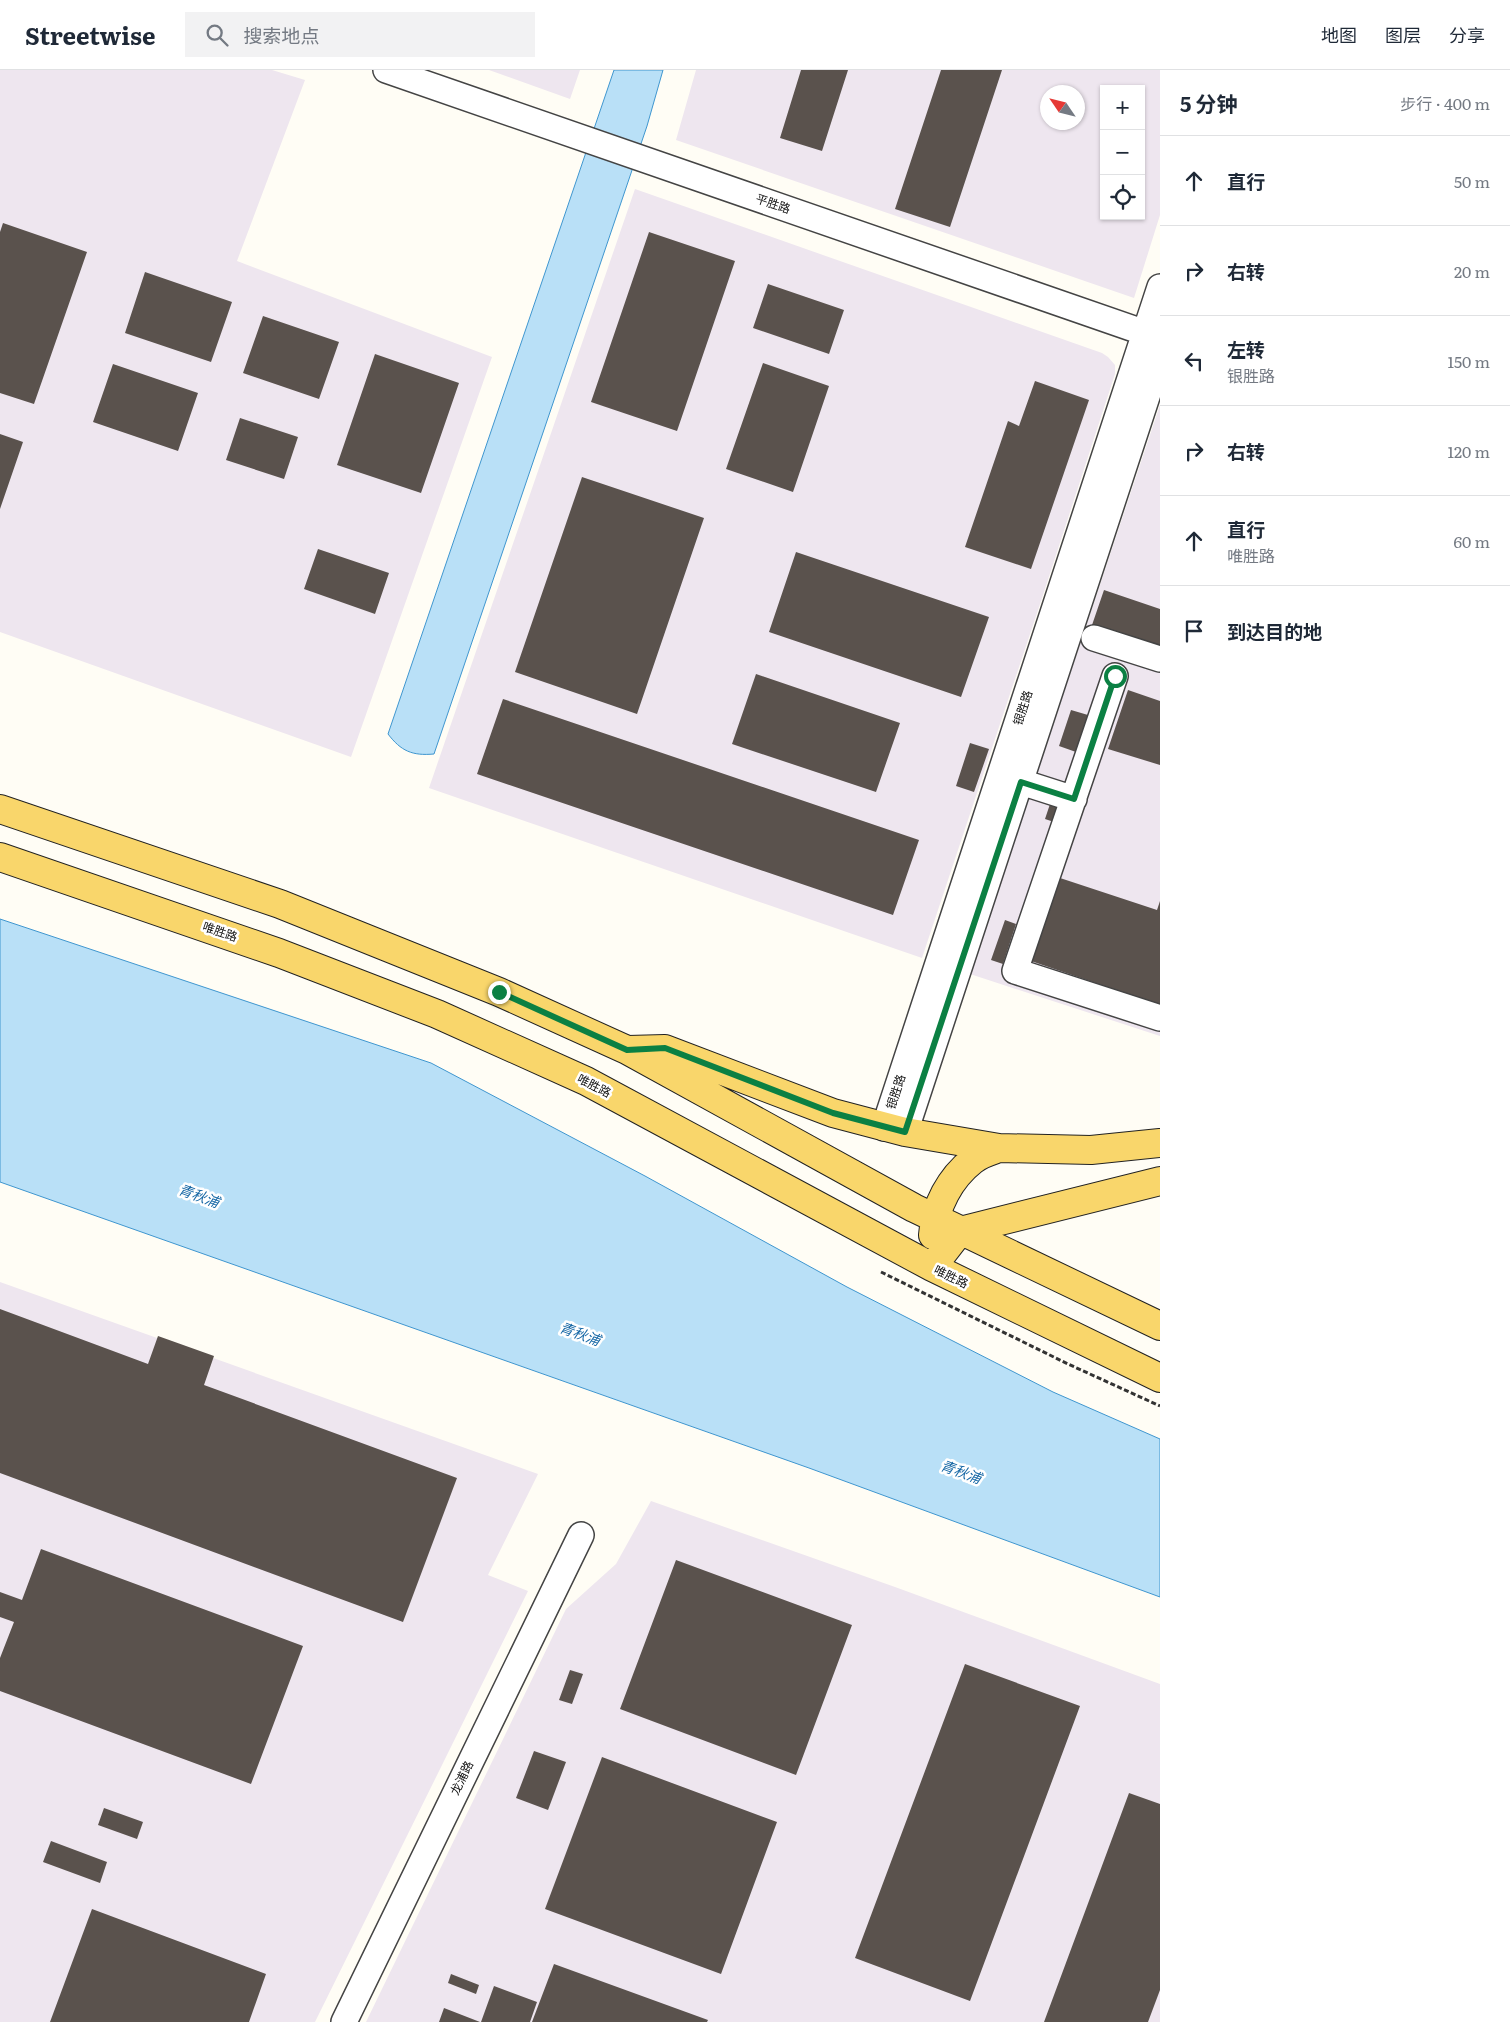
<!DOCTYPE html>
<html lang="zh">
<head>
<meta charset="utf-8">
<style>
	body { margin:0; font-family:Literata,"Noto Sans SC",serif; background:#f2f2f3; color:#1f2937 }
	.controls { position:absolute; right:15px; top:15px; display:grid; overflow:hidden; border-radius:0px; box-shadow:0 1px 4px #0004 }
	.controls button { width:45px; height:45px; display:grid; place-items:center; padding:0; border:0; border-bottom:1px solid #e0e1e3; background:#fff; color:#1f2937; font:25px sans-serif }
	.compass { position:absolute; left:1040px; top:15px; width:45px; height:45px; border-radius:50%; background:#fff; box-shadow:0 1px 4px #0004; rotate:305deg }
	.stop { position:absolute; width:15px; height:15px; margin:-11px; border:4px solid #0b8043; border-radius:50%; background:#fff }
	.stop.end { background:#0b8043; border-color:#fff; box-shadow:0 1px 5px #0008 }
	.list { margin:0; padding:0; list-style:none }
	h2 { display:flex; justify-content:space-between; align-items:center; height:65px; margin:0; padding:0 20px; font-size:21px }
	h2 small { font-size:16px; font-weight:400; color:#747a83 }
	.list li { display:grid; grid-template-columns:32px 1fr auto; gap:15px; align-items:center; box-sizing:border-box; height:90px; padding:0 20px; border-top:1px solid #e0e1e3 }
	.list b { display:block; font-size:19px; white-space:nowrap }
	.list p { margin:0; font-size:16px; white-space:nowrap; color:#747a83 }
	.list em { font-size:16px; font-style:normal; color:#747a83 }
	.icon { flex:none; width:28px; height:28px; fill:none; stroke:currentColor; stroke-width:2; stroke-linecap:round; stroke-linejoin:round }
	.map { position:relative; flex:none; width:1160px; height:1952px; overflow:hidden }
	header { display:flex; align-items:center; gap:30px; box-sizing:border-box; height:70px; padding:0 25px; background:#fff; border-bottom:1px solid #e0e1e3 }
	header strong { font-size:24px }
	nav { display:flex; gap:28px; margin-inline-start:auto; font-size:18px }
	.search { width:350px; height:45px; background:#f2f2f3; display:flex; align-items:center; gap:12px; box-sizing:border-box; padding:0 18px; border-radius:0px; color:#747a83; font-size:19px }
	main { display:flex }
	aside { flex:1; background:#fff }
	.map>svg:first-child { display:block }
</style>
</head>
<body>
<header>
<strong>Streetwise</strong>
<div class="search"><svg class="icon" aria-label="search" viewBox="0 0 24 24"><circle cx="10" cy="10" r="6"/><path d="M15 15l6 6"/></svg>搜索地点</div>
<nav><a>地图</a><a>图层</a><a>分享</a></nav>
</header>
<main>
<div class="map">
<svg width="1160" height="1952" viewBox="0 0 1160 1952">
	<rect width="100%" height="100%" fill="#fffdf5"/>
	<path fill="#eee6ef" fill-rule="evenodd" d="M0,0h272l33,10 -68,181 255,96 -141,400 -351,-125z
		M489,0h91l-10,29z
		M696,0h464v145l-26,83 -458,-158zM1104,19h37v127h-37zM1048,22h30v30h-30z
		M635,119l467,164 6,4 7,8v9l-73,224 -120,360 -493,-170z
		M1160,335v631l-190,-62z
		M0,1212l538,192 -50,101 40,16 -213,431h-315z
		M651,1431l244,86 265,97v338h-794l200,-413 50,-45z"/>
	<path fill="#b9e0f7" stroke="#3f96cf" d="M614,0h49l-16,56 -213,628c-22,2 -33,-3 -46,-20z
		M0,849l431,144 214,113 202,111 206,105 107,47v158l-351,-129 -809,-286z"/>
	<path fill="#5a524d" d="M801,0h47l-26,81 -42,-13z
		M941,0h61l-52,157 -55,-18z
		M3,153l84,29 -53,152 -34,-11v-161z
		M649,162l86,29 -58,170 -86,-29z
		M145,202l87,30 -21,60 -86,-29z
		M768,214l76,26 -15,44 -76,-26z
		M263,246l76,26 -20,57 -76,-26z
		M375,284l84,29 -38,110 -84,-28z
		M763,293l66,23 -36,106 -67,-23z
		M113,294l85,29 -20,58 -85,-29z
		M1035,311l54,19 -58,169 -66,-22 43,-126 11,5z
		M240,348l58,19 -14,42 -58,-19z
		M0,364l23,8 -23,67z
		M582,407l122,41 -67,196 -122,-42z
		M318,479l71,24 -14,41 -71,-25z
		M796,482l193,65 -28,80 -192,-65z
		M1104,520l56,19v43l-69,-24z
		M756,604l144,49 -24,69 -144,-48z
		M1128,620l32,11v64l-52,-16z
		M503,629l416,141 -26,75 -416,-141z
		M1071,640l17,5 -12,37 -17,-6z
		M970,673l19,6 -15,43 -18,-6z
		M1051,731l9,4 -6,17 -9,-3z
		M1057,807l100,33 3,-9v104l-132,-45z
		M1005,850l11,4 -13,40 -12,-4z
		M0,1239l148,55 10,-28 56,20 -10,29 253,93 -54,144 -403,-149z
		M41,1479l262,97 -52,138 -251,-93v-33l14,-36 -14,-5v-25l22,8z
		M676,1490l176,65 -56,150 -176,-66z
		M965,1594l115,42 -110,295 -115,-43z
		M570,1600l13,4 -11,30 -13,-4z
		M534,1681l32,11 -18,48 -32,-12z
		M602,1687l175,65 -56,152 -176,-65z
		M1129,1723l31,11v186l-12,32h-104z
		M104,1738l39,14 -6,17 -39,-14z
		M51,1771l56,21 -7,21 -57,-21z
		M92,1839l174,65 -17,48h-199z
		M554,1894l154,56 -1,2h-175z
		M451,1904l28,11 -3,9 -28,-11z
		M494,1916l43,16 -7,20h-49z
		M444,1938l36,14h-41z"/>
	<g fill="none" stroke-linecap="round" stroke-linejoin="round">
		<defs>
			<path id="minor" d="M386,0l774,268
				M1094,568l66,21
				M1115,606l-100,295 145,47
				M1021,712l53,17
				M884,1058l276,-841
				M905,1062l255,-775
				M344,1952l237,-487"/>
			<path id="major" d="M0,739l280,95 219,88 128,58 287,158 246,118
				M0,787l279,96 158,61 149,67 346,186 228,111
				M628,980l37,-1 168,64 72,19 94,16 92,2 69,-7
				M933,1165c2,-29 17,-57 40,-75 7,-6 18,-9 26,-12
				M932,1197l28,-36 200,-50"/>
		</defs>
		<use href="#minor" stroke="#444" stroke-width="28"/>
		<use href="#major" stroke="#222" stroke-width="30"/>
		<path stroke="#333" stroke-width="3" stroke-dasharray="5 2.5" stroke-linecap="butt" d="M881,1202l187,92 92,42"/>
		<use href="#minor" stroke="#fff" stroke-width="25"/>
		<use href="#major" stroke="#f9d66b" stroke-width="28"/>
	</g>
	<g fill="none" stroke-linecap="round" stroke-linejoin="round">
		<path stroke="#0b8043" stroke-width="6" d="M499,922l128,58 38,-2 168,65 72,19 116,-350 53,17 41,-123"/>
	</g>
	<g text-anchor="middle" stroke-width="5" stroke-linejoin="round" paint-order="stroke">
		<g font-size="12" fill="#111" stroke="#fff">
			<text transform="translate(773 134) rotate(19)" y="4">平胜路</text>
			<text transform="translate(1023 638) rotate(-72)" y="4">银胜路</text>
			<text transform="translate(220 862) rotate(19)" y="4">唯胜路</text>
			<text transform="translate(594 1016) rotate(27)" y="4">唯胜路</text>
			<text transform="translate(896 1022) rotate(-72)" y="4">银胜路</text>
			<text transform="translate(951 1207) rotate(26)" y="4">唯胜路</text>
			<text transform="translate(462 1708) rotate(-64)" y="4">龙浦路</text>
		</g>
		<g font-size="14" font-style="italic" fill="#1768a6" stroke="#fff">
			<text transform="translate(199 1126) rotate(20)" y="5">青秋浦</text>
			<text transform="translate(580 1264) rotate(20)" y="5">青秋浦</text>
			<text transform="translate(961 1402) rotate(20)" y="5">青秋浦</text>
		</g>
	</g>
</svg>
<div class="controls">
<button>+</button>
<button>−</button>
<button><svg class="icon" aria-label="locate" viewBox="0 0 24 24"><circle cx="12" cy="12" r="6"/><path d="M12 2v4M12 18v4M2 12h4M18 12h4"/></svg></button>
</div>
<svg class="compass" viewBox="-18 -18 36 36"><path d="M0-13l5 13h-10z" fill="#e53935"/><path d="M0 13l5-13h-10z" fill="#747a83"/></svg>
<div class="stop" style="left:1115px;top:606px"></div>
<div class="stop end" style="left:499px;top:922px"></div>
</div>
<aside>
<h2>5 分钟<small>步行 · 400 m</small></h2>
<ul class="list">
<li><svg class="icon" aria-label="ahead" viewBox="0 0 24 24"><path d="M12 20V5M6 11l6-6 6 6"/></svg><div><b>直行</b></div><em>50 m</em></li>
<li><svg class="icon" aria-label="right" viewBox="0 0 24 24"><path d="M7 20v-9h11M14 6l5 5-5 5"/></svg><div><b>右转</b></div><em>20 m</em></li>
<li><svg class="icon" aria-label="left" viewBox="0 0 24 24"><path d="M17 20v-9H6M10 6l-5 5 5 5"/></svg><div><b>左转</b><p>银胜路</p></div><em>150 m</em></li>
<li><svg class="icon" aria-label="right" viewBox="0 0 24 24"><path d="M7 20v-9h11M14 6l5 5-5 5"/></svg><div><b>右转</b></div><em>120 m</em></li>
<li><svg class="icon" aria-label="ahead" viewBox="0 0 24 24"><path d="M12 20V5M6 11l6-6 6 6"/></svg><div><b>直行</b><p>唯胜路</p></div><em>60 m</em></li>
<li><svg class="icon" aria-label="arrive" viewBox="0 0 24 24"><path d="M6 21V4h12l-3 4 3 4H6"/></svg><div><b>到达目的地</b></div></li>
</ul>
</aside>
</main>
</body>
</html>
